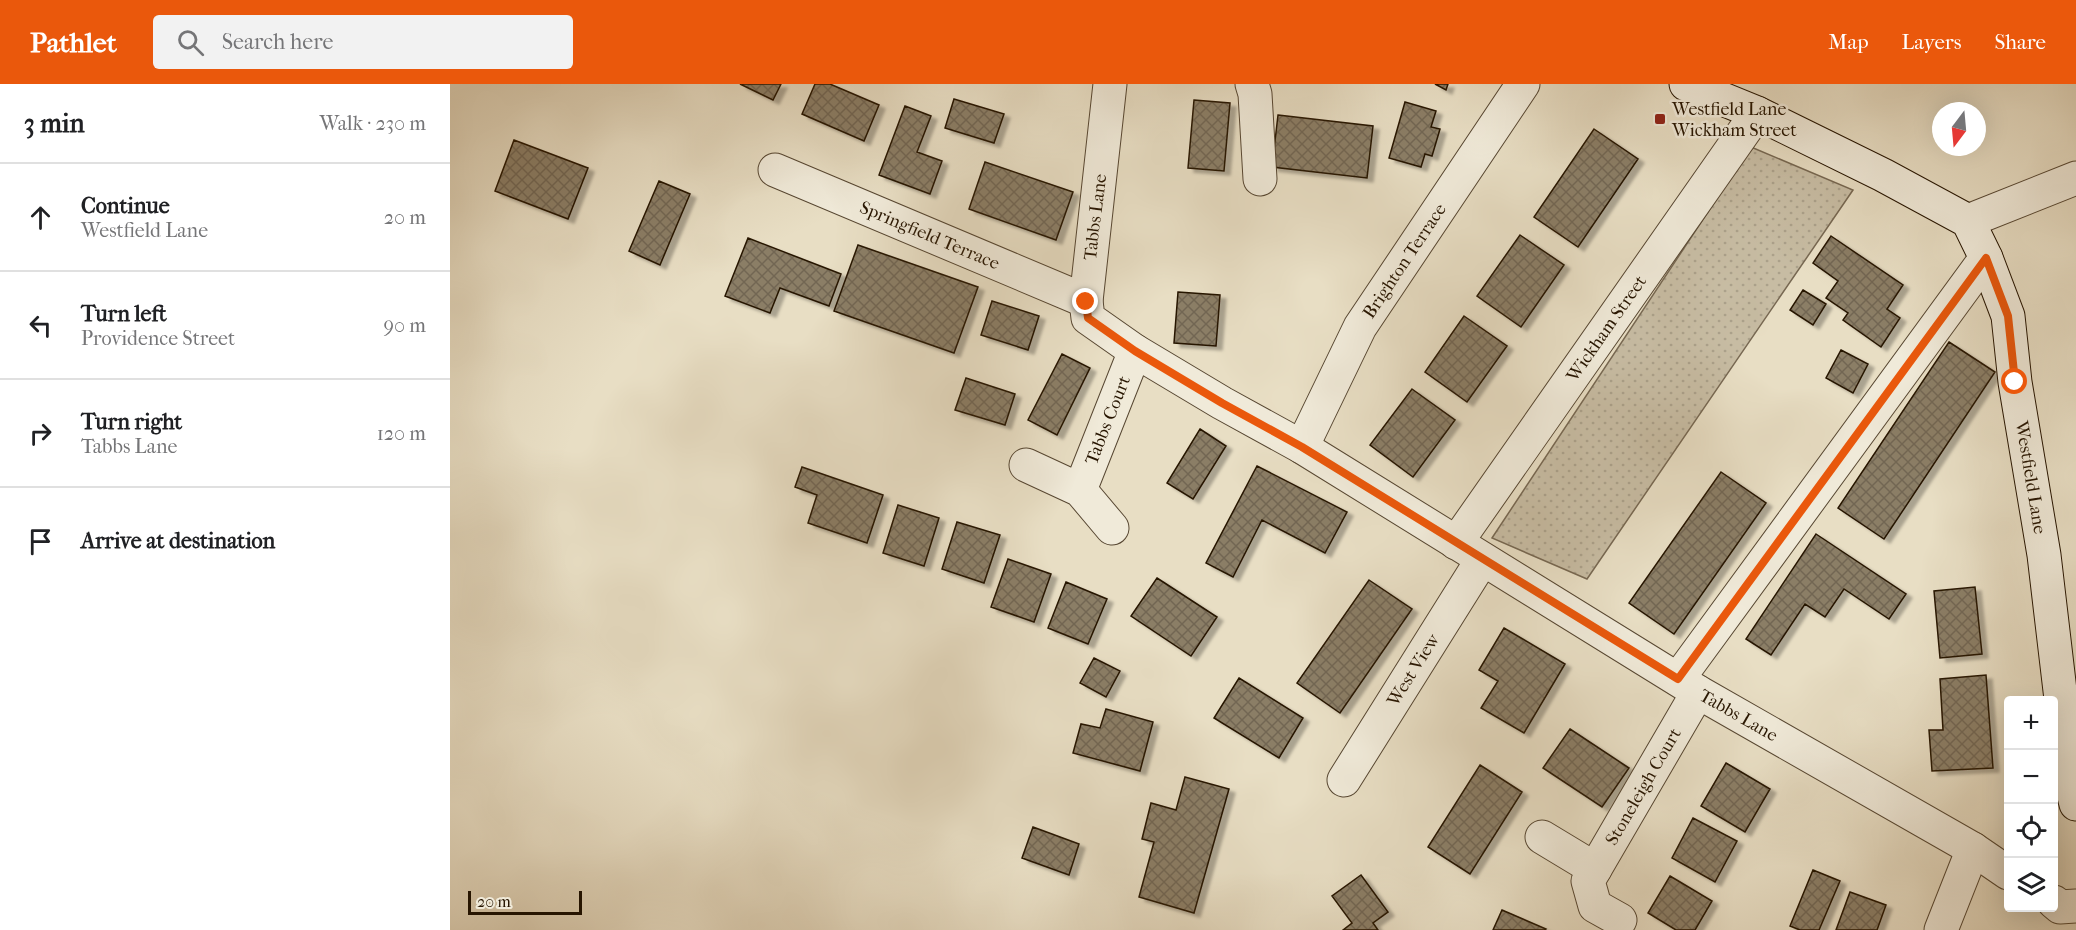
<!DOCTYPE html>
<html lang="en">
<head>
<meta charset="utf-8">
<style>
	body { margin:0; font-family:"IM FELL French Canon",serif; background:#f2f2f2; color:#202124 }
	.controls { position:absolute; right:18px; bottom:18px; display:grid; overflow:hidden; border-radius:6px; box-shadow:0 6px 24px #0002 }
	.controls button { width:54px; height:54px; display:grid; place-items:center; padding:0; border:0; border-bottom:2px solid #e0e0e0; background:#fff; color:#202124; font:30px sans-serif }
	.compass { position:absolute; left:1482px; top:18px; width:54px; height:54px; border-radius:50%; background:#fff; box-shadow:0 6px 24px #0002; rotate:196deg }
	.scale { position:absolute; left:18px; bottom:15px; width:114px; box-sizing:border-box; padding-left:6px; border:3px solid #271501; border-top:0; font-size:16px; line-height:21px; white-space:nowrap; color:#271501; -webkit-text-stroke:4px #f0ead9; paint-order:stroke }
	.stop { position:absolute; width:18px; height:18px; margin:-14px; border:4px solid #ea580c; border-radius:50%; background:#fff }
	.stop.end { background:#ea580c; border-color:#fff; box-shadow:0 2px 6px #0008 }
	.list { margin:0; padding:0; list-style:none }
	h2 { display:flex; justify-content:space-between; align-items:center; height:78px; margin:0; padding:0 24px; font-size:26px }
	h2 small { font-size:20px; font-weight:400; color:#757577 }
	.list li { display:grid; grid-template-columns:39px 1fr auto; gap:18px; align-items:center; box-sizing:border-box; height:108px; padding:0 24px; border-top:2px solid #e0e0e0 }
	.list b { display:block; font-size:22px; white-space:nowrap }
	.list p { margin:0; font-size:20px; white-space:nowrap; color:#757577 }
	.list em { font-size:20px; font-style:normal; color:#757577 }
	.icon { flex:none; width:33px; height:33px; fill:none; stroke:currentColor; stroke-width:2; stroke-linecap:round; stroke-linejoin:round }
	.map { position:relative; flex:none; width:1626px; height:846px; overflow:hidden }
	header { display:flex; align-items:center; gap:36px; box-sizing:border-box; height:84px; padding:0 30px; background:#ea580c; color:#fff }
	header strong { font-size:28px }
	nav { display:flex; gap:33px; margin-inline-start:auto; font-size:21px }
	.search { width:420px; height:54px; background:#f2f2f2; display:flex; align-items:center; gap:15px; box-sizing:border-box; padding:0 21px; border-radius:6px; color:#757577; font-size:22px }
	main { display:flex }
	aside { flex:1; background:#fff }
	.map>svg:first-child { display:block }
</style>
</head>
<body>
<header>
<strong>Pathlet</strong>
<div class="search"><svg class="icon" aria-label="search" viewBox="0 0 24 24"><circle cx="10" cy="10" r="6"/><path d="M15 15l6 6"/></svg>Search here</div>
<nav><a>Map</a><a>Layers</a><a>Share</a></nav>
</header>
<main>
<aside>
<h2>3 min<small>Walk · 230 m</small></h2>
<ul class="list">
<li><svg class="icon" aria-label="ahead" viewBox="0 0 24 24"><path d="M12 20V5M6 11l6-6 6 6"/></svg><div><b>Continue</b><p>Westfield Lane</p></div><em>20 m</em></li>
<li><svg class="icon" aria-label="left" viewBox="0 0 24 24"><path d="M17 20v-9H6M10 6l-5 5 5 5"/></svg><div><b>Turn left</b><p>Providence Street</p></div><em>90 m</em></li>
<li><svg class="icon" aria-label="right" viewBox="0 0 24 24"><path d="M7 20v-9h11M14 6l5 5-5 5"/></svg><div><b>Turn right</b><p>Tabbs Lane</p></div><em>120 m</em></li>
<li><svg class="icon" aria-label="arrive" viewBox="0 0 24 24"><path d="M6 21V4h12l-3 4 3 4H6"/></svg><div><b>Arrive at destination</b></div></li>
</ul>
</aside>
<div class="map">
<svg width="1626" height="846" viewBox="0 0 1626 846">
	<defs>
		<pattern id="park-dots" width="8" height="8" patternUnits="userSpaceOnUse" patternTransform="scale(1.5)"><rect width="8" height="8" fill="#c7bca3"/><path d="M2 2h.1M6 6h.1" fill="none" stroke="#aba18b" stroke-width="1.8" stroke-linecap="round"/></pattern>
		<pattern id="building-cross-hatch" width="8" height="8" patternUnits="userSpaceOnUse" patternTransform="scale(1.5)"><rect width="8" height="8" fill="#8b7e66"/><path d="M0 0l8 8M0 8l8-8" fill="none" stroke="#726652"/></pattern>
		<filter id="shadow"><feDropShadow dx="6" dy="4" stdDeviation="1.5" flood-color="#0004"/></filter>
	</defs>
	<rect width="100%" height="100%" fill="#e8dec4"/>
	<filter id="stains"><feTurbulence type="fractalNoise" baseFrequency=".00333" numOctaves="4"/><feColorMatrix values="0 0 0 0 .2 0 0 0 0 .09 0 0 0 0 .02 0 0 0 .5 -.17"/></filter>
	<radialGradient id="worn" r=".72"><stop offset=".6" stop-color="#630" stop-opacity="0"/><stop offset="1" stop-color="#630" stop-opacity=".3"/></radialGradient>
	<path fill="url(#park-dots)" stroke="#776852" stroke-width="1.5" d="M1301,63l102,43 -266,389 -95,-41z"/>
	<path fill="url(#building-cross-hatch)" stroke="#271501" stroke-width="1.5" filter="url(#shadow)" d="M290,0h41l-8,16z
		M365,0h15l49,21 -15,36 -62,-27z
		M985,0h13l-2,6z
		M504,15l50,15 -10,29 -49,-15z
		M744,16l36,3 -6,68 -36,-3z
		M955,18l31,9 -5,16 9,2 -8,27 -7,-2 -4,13 -32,-9z
		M455,22l26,10 -14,36 25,9 -12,33 -51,-19z
		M828,31l95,11 -6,52 -95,-11z
		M1144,45l44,30 -60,88 -44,-30z
		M64,56l74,28 -20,51 -73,-28z
		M535,78l88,30 -17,48 -87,-31z
		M209,97l31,13 -30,71 -31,-14z
		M1070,151l44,30 -43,62 -44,-31z
		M1381,152l72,49 -16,24 13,9 -19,29 -38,-27 5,-7 -22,-15 12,-17 -25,-18z
		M298,154l93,36 -12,32 -49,-18 -10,25 -45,-17z
		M408,161l120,42 -24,66 -120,-42z
		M1353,206l23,14 -13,21 -23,-15z
		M728,208l42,3 -4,51 -42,-3z
		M542,217l47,15 -11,34 -47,-15z
		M1014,232l43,30 -40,56 -42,-30z
		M1499,258l46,30 -111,167 -46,-31z
		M1391,266l27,14 -15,29 -27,-15z
		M612,270l28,14 -33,67 -29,-15z
		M516,294l49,16 -10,31 -50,-15z
		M962,305l43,31 -42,57 -43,-32z
		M750,345l26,17 -33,53 -26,-16z
		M807,382l90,46 -22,41 -63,-33 -29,57 -27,-14z
		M352,383l81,28 -16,48 -59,-20 9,-28 -22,-8z
		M1271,388l45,31 -92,131 -45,-31z
		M448,421l41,13 -15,48 -41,-13z
		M507,438l43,13 -16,48 -42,-14z
		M1366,450l90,60 -17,25 -45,-30 -19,28 -20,-13 -34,51 -25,-16z
		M558,475l43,15 -17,48 -43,-15z
		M707,494l60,39 -26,39 -60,-40z
		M919,496l43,29 -72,104 -43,-30z
		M616,498l41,17 -19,45 -40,-16z
		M1525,503l7,67 -42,4 -6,-67z
		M1054,544l61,36 -41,69 -43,-25 17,-27 -19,-11z
		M644,574l26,13 -14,26 -26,-14z
		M1536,591l7,93 -61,3 -3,-41h14l-3,-51z
		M789,594l64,40 -24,40 -65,-40z
		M656,625l47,13 -13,49 -67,-18 8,-29 19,4z
		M1120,645l59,39 -27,39 -59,-39z
		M1276,679l44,26 -25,43 -44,-26z
		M1030,681l42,27 -52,82 -42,-27z
		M735,693l44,12 -35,124 -55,-16 15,-55 -12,-3 9,-36 25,7z
		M1243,734l44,23 -22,41 -43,-24z
		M583,743l46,17 -10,31 -47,-17z
		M1363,786l27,11 -21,49h-19l-10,-4z
		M911,791l27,37 -15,11 5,7h-35l9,-7 -20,-27z
		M1220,792l42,25 -17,29h-19l-28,-17z
		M1400,808l36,13 -9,25h-41z
		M1052,826l44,19 -1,1h-52z"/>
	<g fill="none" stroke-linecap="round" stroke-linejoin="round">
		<defs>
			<g id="street">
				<path id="s1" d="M660,0l-24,217 2,17 47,33 87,52 80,44 396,245 275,157 35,24"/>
				<path d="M802,0l3,10 5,85"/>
				<path id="s2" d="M325,86l311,131"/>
				<path d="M1518,137l108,-43"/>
				<path id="s3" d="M852,363l58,-120 163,-243"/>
				<path d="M576,381l54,25 32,38"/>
				<path id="s4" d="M630,406l55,-139"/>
				<path id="s5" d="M1006,459l301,-430"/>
				<path d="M1228,595l308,-421"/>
				<path id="s6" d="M894,696l138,-220"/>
				<path d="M1092,753l53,32"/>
				<path d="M1604,818l6,5 16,-1"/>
				<path id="s7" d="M1170,836l-25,-14 -7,-25 110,-189"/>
				<path d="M1491,846l32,-81"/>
			</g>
			<g id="secondary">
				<path id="s8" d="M1236,0l71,29 126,62 85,46 18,37 22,58 7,66 29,173 27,229 5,20"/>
			</g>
		</defs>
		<use href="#street" stroke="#574732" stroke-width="35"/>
		<use href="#secondary" stroke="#271501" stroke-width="35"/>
		<use href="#street" stroke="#f0ead9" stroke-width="33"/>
		<use href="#secondary" stroke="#f0ead9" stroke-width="33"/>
	</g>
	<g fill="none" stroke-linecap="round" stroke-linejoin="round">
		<path stroke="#ea580c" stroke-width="8" d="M636,218l2,16 47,33 87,52 80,44 376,232 308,-421 22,58 7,66"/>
	</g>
	<rect fill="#8f2418" stroke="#f0ead9" stroke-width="2" x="1204" y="29" width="12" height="12" rx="3"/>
	<g text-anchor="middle" stroke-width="5" stroke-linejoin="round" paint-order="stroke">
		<g font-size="18" fill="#271501" stroke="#f0ead9" text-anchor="start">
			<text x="1222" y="31">Westfield Lane<tspan x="1222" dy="21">Wickham Street</tspan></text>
		</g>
		<g font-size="18" fill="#271501" stroke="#f0ead9">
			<text transform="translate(645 133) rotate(-83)" y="6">Tabbs Lane</text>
			<text dy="6" stroke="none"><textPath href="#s2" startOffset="168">Springfield Terrace</textPath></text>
			<text dy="6" stroke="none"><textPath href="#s3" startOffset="213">Brighton Terrace</textPath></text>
			<text dy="6" stroke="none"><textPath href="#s5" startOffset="262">Wickham Street</textPath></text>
			<text dy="6" stroke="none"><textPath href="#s4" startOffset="75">Tabbs Court</textPath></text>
			<text dy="6" stroke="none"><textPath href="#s8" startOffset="580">Westfield Lane</textPath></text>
			<text dy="6" stroke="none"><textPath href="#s6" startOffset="130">West View</textPath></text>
			<text dy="6" stroke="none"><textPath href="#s1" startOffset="998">Tabbs Lane</textPath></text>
			<text dy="6" stroke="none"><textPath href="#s7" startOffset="164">Stoneleigh Court</textPath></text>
		</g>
	</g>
	<rect width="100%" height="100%" filter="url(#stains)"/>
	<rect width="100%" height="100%" fill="url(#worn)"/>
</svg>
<div class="controls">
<button>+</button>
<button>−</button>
<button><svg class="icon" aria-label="locate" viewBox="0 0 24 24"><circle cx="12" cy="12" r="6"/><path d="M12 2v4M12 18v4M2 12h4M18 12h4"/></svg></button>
<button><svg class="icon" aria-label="layers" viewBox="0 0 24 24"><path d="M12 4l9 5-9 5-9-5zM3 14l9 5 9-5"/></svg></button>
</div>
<svg class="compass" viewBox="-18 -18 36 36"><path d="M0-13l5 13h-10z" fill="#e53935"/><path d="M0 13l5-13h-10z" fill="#757577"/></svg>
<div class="scale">20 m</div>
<div class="stop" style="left:1565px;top:298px"></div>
<div class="stop end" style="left:636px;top:218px"></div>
</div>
</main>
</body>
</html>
